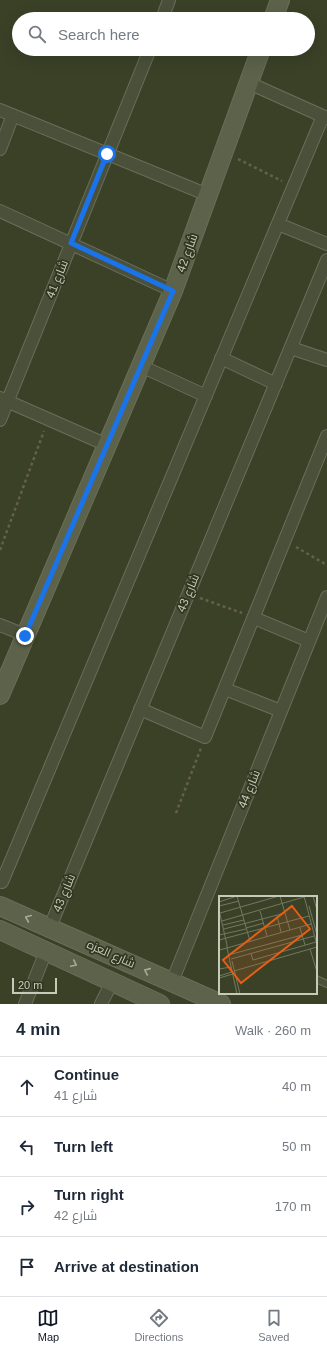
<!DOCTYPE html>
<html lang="en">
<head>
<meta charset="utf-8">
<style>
	body { margin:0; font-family:Helvetica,Cairo,sans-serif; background:#f6f6f7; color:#1f2937 }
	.scale { position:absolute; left:12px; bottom:10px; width:45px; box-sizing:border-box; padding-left:4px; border:2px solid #c6cbb8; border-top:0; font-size:11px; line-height:14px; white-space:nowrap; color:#c6cbb8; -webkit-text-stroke:3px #303620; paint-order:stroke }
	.stop { position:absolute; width:12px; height:12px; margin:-9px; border:3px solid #1a73e8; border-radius:50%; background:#fff }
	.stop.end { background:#1a73e8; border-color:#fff; box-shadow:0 1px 4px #0008 }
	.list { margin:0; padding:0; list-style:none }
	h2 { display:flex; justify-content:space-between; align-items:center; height:52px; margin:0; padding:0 16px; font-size:17px }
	h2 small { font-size:13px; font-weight:400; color:#747a83 }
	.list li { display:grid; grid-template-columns:26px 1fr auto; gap:12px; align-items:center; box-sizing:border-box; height:60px; padding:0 16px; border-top:1px solid #e0e1e3 }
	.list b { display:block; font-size:15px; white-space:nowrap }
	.list p { margin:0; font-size:13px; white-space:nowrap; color:#747a83 }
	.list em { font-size:13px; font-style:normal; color:#747a83 }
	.icon { flex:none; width:22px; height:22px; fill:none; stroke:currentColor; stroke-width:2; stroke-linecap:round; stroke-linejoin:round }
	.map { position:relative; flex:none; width:327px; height:1004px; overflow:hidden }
	.search { position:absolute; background:#fff; box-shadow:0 4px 16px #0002; left:12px; right:12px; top:12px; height:44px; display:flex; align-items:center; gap:10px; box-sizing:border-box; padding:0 14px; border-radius:22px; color:#747a83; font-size:15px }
	.sheet { height:292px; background:#fff }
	nav { display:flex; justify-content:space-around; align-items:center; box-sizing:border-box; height:56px; border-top:1px solid #e0e1e3; background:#fff; font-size:11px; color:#747a83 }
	nav a { display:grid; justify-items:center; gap:2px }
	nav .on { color:#111827 }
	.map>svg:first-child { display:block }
</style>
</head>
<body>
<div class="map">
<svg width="327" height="1004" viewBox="0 0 327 1004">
	<rect width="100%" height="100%" fill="#3b4127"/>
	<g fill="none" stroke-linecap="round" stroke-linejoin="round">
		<defs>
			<path id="lane" d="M316,979l11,5"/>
			<path id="street" d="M162,19l7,-19
				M249,83l78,35
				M0,110l208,85
				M0,149l13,-34
				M0,211l173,80
				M278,224l49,20
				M291,348l36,12
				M221,358l55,26
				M141,366l65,30
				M0,398l107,47
				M0,420l150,-371
				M254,618l55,23
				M0,625l25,10
				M225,689l56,22
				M140,709l65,28 122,-301
				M2,882l321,-766
				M50,927l277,-667
				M172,982l155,-385
				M25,1004l21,-53
				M101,1004l11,-22"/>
			<path id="secondary" d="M273,19l7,-19
				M0,695l173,-404 88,-242
				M0,906l221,98
				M0,930l160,74"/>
		</defs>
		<use href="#lane" stroke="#696e59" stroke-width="8"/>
		<use href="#street" stroke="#696e59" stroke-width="14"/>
		<use href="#secondary" stroke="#696e59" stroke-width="20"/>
		<path stroke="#645f4e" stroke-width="2.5" stroke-dasharray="3 3" stroke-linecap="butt" d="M238,159l44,22
			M296,547l31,18
			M0,550l44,-119
			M200,598l42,15
			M176,813l25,-65"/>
		<use href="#lane" stroke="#4b503b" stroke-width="6"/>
		<use href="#street" stroke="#4b503b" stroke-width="12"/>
		<use href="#secondary" stroke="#5c634a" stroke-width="18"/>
	</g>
	<defs><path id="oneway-chevron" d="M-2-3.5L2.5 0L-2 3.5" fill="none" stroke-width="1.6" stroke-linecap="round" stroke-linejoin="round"/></defs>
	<g stroke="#a6ac97">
		<use href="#oneway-chevron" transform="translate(28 918) rotate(-157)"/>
		<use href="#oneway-chevron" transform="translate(74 964) rotate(25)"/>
		<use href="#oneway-chevron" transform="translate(147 971) rotate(-156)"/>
	</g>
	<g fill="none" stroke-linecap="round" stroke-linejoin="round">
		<path stroke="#1a73e8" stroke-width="5" d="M25,636l148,-345 -102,-48 36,-89"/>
	</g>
	<g text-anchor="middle" stroke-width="3.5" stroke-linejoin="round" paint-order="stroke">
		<g font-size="12" fill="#c6cbb8" stroke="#303620">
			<text transform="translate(187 253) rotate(-70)" y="4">شارع 42</text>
			<text transform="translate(57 279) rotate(-68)" y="4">شارع 41</text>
			<text transform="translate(188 593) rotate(-67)" y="4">شارع 43</text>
			<text transform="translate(249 789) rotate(-68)" y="4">شارع 44</text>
			<text transform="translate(64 893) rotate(-67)" y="4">شارع 43</text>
			<text transform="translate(111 954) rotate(24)" y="4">شارع العزه</text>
		</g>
	</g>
	<g transform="translate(219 896)">
		<rect width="98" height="98" fill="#3b4127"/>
		<path fill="none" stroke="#737861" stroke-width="1" d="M18,0l13,45M61,0l10,34M85,0l13,49M94,0l4,14M0,6l18,-6M0,10l20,-5M90,10l8,29M0,14l8,35v3l-8,2M41,15l7,25M1,17l59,-17M58,20l4,16M3,25l82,-24M4,29l21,-5M27,32l18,-5M81,32l5,17M5,33l61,-16M0,39l27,-6M0,44l90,-24M91,53l7,23M13,58l70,-19M32,58l2,6 63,-18M12,63l83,-23M13,65l8,33M0,73l12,-2M15,75l83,-24M0,80l13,-4M0,82l14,-4M18,98l-10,-46 84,-24"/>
		<path fill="#e65f15" fill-opacity="0.15" stroke="#e65f15" stroke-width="2" d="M73,10l18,23 -69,54 -18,-23z"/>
		<rect width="98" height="98" fill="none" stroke="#c6cbb8" stroke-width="2"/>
	</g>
</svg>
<div class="scale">20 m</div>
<div class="stop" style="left:107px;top:154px"></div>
<div class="stop end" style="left:25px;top:636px"></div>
<div class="search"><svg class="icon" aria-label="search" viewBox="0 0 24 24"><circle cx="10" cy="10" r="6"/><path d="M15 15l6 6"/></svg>Search here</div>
</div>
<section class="sheet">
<h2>4 min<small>Walk · 260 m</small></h2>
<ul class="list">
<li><svg class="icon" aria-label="ahead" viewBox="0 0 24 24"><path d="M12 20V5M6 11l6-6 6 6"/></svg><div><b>Continue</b><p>شارع 41</p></div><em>40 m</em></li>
<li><svg class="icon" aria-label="left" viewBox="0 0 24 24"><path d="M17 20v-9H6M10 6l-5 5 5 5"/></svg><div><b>Turn left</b></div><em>50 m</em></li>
<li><svg class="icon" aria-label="right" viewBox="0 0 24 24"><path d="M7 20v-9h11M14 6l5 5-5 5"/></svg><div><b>Turn right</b><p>شارع 42</p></div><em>170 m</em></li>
<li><svg class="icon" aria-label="arrive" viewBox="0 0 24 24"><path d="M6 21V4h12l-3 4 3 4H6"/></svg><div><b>Arrive at destination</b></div></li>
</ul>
</section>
<nav>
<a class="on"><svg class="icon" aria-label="map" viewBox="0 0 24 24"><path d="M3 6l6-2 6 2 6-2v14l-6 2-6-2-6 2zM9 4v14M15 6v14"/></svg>Map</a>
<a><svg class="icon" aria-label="directions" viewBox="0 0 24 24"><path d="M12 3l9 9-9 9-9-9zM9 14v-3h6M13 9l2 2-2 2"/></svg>Directions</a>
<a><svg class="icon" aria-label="saved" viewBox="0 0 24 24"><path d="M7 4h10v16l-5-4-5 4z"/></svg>Saved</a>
</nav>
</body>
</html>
